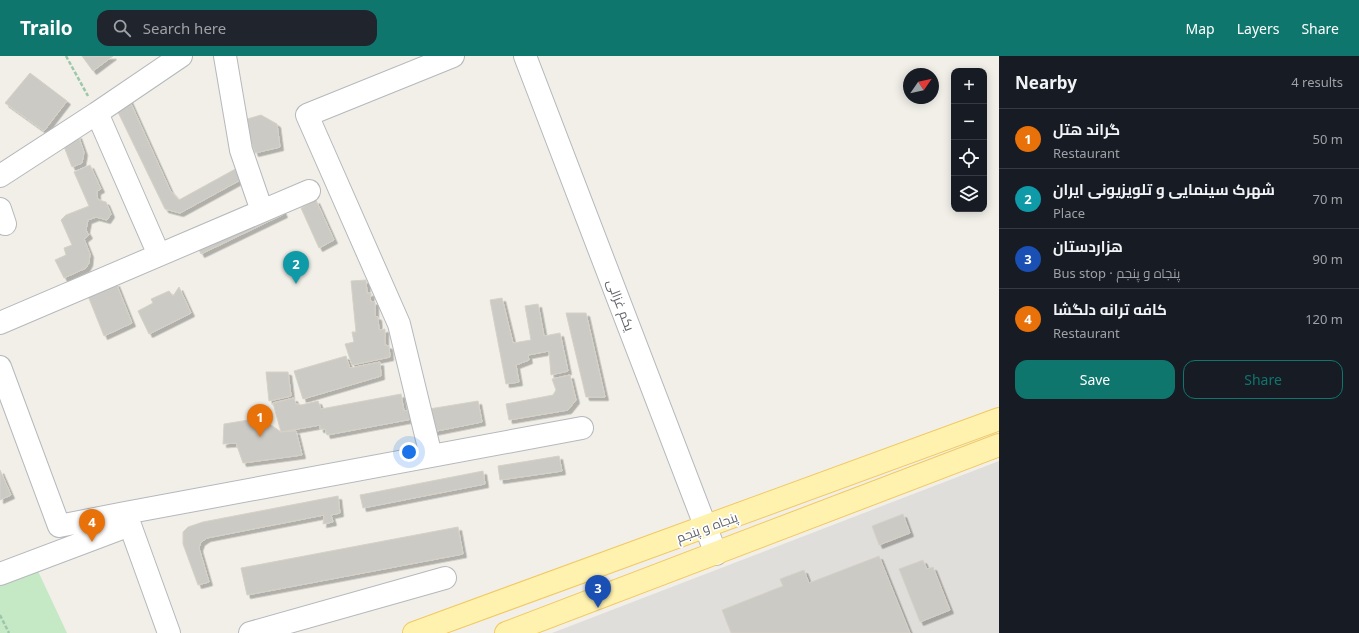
<!DOCTYPE html>
<html lang="en">
<head>
<meta charset="utf-8">
<style>
	body { margin:0; font-family:"Noto Sans",Cairo,sans-serif; background:#20242c; color:#f1f3f6 }
	.controls { position:absolute; right:12px; top:12px; display:grid; overflow:hidden; border-radius:8px; box-shadow:0 2px 10px #0003 }
	.controls button { width:36px; height:36px; display:grid; place-items:center; padding:0; border:0; border-bottom:1px solid #363941; background:#171b24; color:#f1f3f6; font:20px sans-serif }
	.compass { position:absolute; left:903px; top:12px; width:36px; height:36px; border-radius:50%; background:#171b24; box-shadow:0 2px 10px #0003; rotate:56deg }
	.you { position:absolute; left:409px; top:396px; width:14px; height:14px; margin:-10px; border:3px solid #fff; border-radius:50%; background:#1a73e8; box-shadow:0 0 0 6px #1a73e833 }
	.badge { display:grid; place-items:center; width:26px; height:26px; border-radius:50%; background:#0f766e; color:#fff; font-size:13px; font-weight:700 }
	.pin { position:absolute; translate:-50% -33px; filter:drop-shadow(0 1px 2px #0008) }
	.pin::after { content:''; position:absolute; top:21px; width:14px; height:12px; background:inherit; clip-path:polygon(0 0,100% 0,50% 100%) }
	.list { margin:0; padding:0; list-style:none }
	h2 { display:flex; justify-content:space-between; align-items:center; height:52px; margin:0; padding:0 16px; font-size:17px }
	h2 small { font-size:13px; font-weight:400; color:#9ea1a6 }
	.list li { display:grid; grid-template-columns:26px 1fr auto; gap:12px; align-items:center; box-sizing:border-box; height:60px; padding:0 16px; border-top:1px solid #363941 }
	.list b { display:block; font-size:15px; white-space:nowrap }
	.list p { margin:0; font-size:13px; white-space:nowrap; color:#9ea1a6 }
	.list em { font-size:13px; font-style:normal; color:#9ea1a6 }
	.actions { display:flex; gap:8px; padding:12px 16px }
	.actions a { flex:1; padding:9px 0; border:1px solid #0f766e; border-radius:12px; text-align:center; font-size:14px; color:#0f766e }
	.actions .main { background:#0f766e; color:#fff }
	.icon { flex:none; width:22px; height:22px; fill:none; stroke:currentColor; stroke-width:2; stroke-linecap:round; stroke-linejoin:round }
	.map { position:relative; flex:none; width:999px; height:577px; overflow:hidden }
	header { display:flex; align-items:center; gap:24px; box-sizing:border-box; height:56px; padding:0 20px; background:#0f766e; color:#fff }
	header strong { font-size:19px }
	nav { display:flex; gap:22px; margin-inline-start:auto; font-size:14px }
	.search { width:280px; height:36px; background:#20242c; display:flex; align-items:center; gap:10px; box-sizing:border-box; padding:0 14px; border-radius:12px; color:#9ea1a6; font-size:15px }
	main { display:flex }
	aside { flex:1; background:#171b24 }
	.map>svg:first-child { display:block }
</style>
</head>
<body>
<header>
<strong>Trailo</strong>
<div class="search"><svg class="icon" aria-label="search" viewBox="0 0 24 24"><circle cx="10" cy="10" r="6"/><path d="M15 15l6 6"/></svg>Search here</div>
<nav><a>Map</a><a>Layers</a><a>Share</a></nav>
</header>
<main>
<div class="map">
<svg width="999" height="577" viewBox="0 0 999 577">
	<defs>
		<filter id="shadow"><feDropShadow dx="3.5" dy="3.5" stdDeviation="0" flood-color="#0004"/></filter>
	</defs>
	<rect width="100%" height="100%" fill="#f1efe8"/>
	<path fill="#e0deda" d="M999,405v172h-447z"/>
	<path fill="#c5e8c5" d="M36,511l31,66h-67v-49z"/>
	<path fill="#cccac5" stroke="#d6d1c6" filter="url(#shadow)" d="M82,0h31l-20,15z
		M30,17l37,28 -23,30 -39,-28z
		M128,41l42,93 9,10 60,-33 5,11 -64,35 -15,-4 -50,-103z
		M261,59l16,9 3,23 -25,6 -11,-33z
		M78,79l6,17 -2,11 -10,4 -9,-23z
		M90,109l11,24 -4,2v6l2,3 7,2 5,12 -4,6 -11,-3 -8,3 -2,10 3,5 -5,4 6,15 -1,9 -3,5 -22,10 -9,-18 11,-5 -2,-7 8,-3 -11,-25 5,-5 23,-9 -15,-34z
		M316,144l18,40 -15,8 -18,-40z
		M281,152l3,6 -83,40 -5,-11z
		M366,224l1,13h4l-1,8 5,1v14l3,1 1,13 6,-1v16l4,1 1,11 -38,8 -7,-21 9,-2 -2,-10h4l-5,-51z
		M116,227l16,40 -28,13 -18,-45z
		M179,231l12,26 -42,21 -11,-23 15,-8 -2,-4 18,-8 4,5z
		M502,242l11,45 18,-3 -6,-34 13,-2 6,32 16,-3 8,38 -17,4 -2,-24 -21,4 1,5 -13,5 3,17 -13,2 -16,-84z
		M566,257h20l19,84h-19z
		M346,300l4,12 30,-6 1,14 -78,23 -9,-28z
		M266,316h22l3,24 -22,5z
		M570,319l6,25 -8,10 -59,10 -3,-16 47,-9 3,-5 -4,-11z
		M401,338l3,17 6,-1 2,9 -85,16 -2,-6h-5v-4l-39,7 -8,-29 21,-5 2,6 5,1 17,-4 3,8z
		M478,345l4,21 -50,10 -3,-23z
		M261,362l20,14 15,-1 6,24 -59,8 -7,-20 -13,1 1,-20z
		M559,400l3,15 -62,9 -2,-14z
		M0,414l11,25 -11,5z
		M483,415l2,13 -122,24 -3,-13z
		M338,440l2,17 -9,2 2,7 -10,2 1,-9 -117,23 -6,4 -2,6 10,34 -11,3 -15,-41v-12l5,-5 15,-5z
		M903,458l7,19 -31,12 -7,-19z
		M458,471l5,27 -216,41 -6,-27z
		M879,500l31,77h-179l-9,-23 61,-24 -3,-7 24,-9 5,13z
		M923,504l4,9 6,-2 17,43 -30,12 -21,-53z"/>
	<g fill="none" stroke-linecap="round" stroke-linejoin="round">
		<defs>
			<path id="minor" d="M225,0l16,94 21,61
				M525,0l191,498
				M97,57l84,-57
				M0,120l97,-63 62,142
				M0,153l5,15
				M0,267l309,-132
				M0,311l59,159 66,-13
				M431,400l-32,-132 -92,-209 146,-59
				M130,469l-5,-12 457,-85
				M0,518l130,-49 39,108
				M250,577l195,-55"/>
			<path id="major" d="M414,577l585,-214
				M506,577l493,-188"/>
		</defs>
		<use href="#minor" stroke="#b5b8bc" stroke-width="24"/>
		<use href="#major" stroke="#f2c960" stroke-width="24"/>
		<path stroke="#9cc7a9" stroke-width="2.5" stroke-dasharray="4 2" stroke-linecap="butt" d="M66,0l22,40
			M0,559l9,18"/>
		<use href="#minor" stroke="#fff" stroke-width="22"/>
		<use href="#major" stroke="#fff2af" stroke-width="22"/>
	</g>
	<g text-anchor="middle" stroke-width="3.5" stroke-linejoin="round" paint-order="stroke">
		<g font-size="13" fill="#5f6368" stroke="#fff">
			<text transform="translate(621 249) rotate(69)" y="5">یکم غزالی</text>
			<text transform="translate(707 471) rotate(-20)" y="5">پنجاه و پنجم</text>
		</g>
	</g>
</svg>
<div class="controls">
<button>+</button>
<button>−</button>
<button><svg class="icon" aria-label="locate" viewBox="0 0 24 24"><circle cx="12" cy="12" r="6"/><path d="M12 2v4M12 18v4M2 12h4M18 12h4"/></svg></button>
<button><svg class="icon" aria-label="layers" viewBox="0 0 24 24"><path d="M12 4l9 5-9 5-9-5zM3 14l9 5 9-5"/></svg></button>
</div>
<svg class="compass" viewBox="-18 -18 36 36"><path d="M0-13l5 13h-10z" fill="#e53935"/><path d="M0 13l5-13h-10z" fill="#9ea1a6"/></svg>
<div class="you"></div>
<div class="pin badge" style="left:260px;top:381px;background:#e8710a">1</div>
<div class="pin badge" style="left:296px;top:228px;background:#0f9aa8">2</div>
<div class="pin badge" style="left:598px;top:552px;background:#1a4fb4">3</div>
<div class="pin badge" style="left:92px;top:486px;background:#e8710a">4</div>
</div>
<aside>
<h2>Nearby<small>4 results</small></h2>
<ul class="list">
<li><span class="badge" style="background:#e8710a">1</span><div><b>گراند هتل</b><p>Restaurant</p></div><em>50 m</em></li>
<li><span class="badge" style="background:#0f9aa8">2</span><div><b>شهرک سینمایی و تلویزیونی ایران</b><p>Place</p></div><em>70 m</em></li>
<li><span class="badge" style="background:#1a4fb4">3</span><div><b>هزاردستان</b><p>Bus stop · پنجاه و پنجم</p></div><em>90 m</em></li>
<li><span class="badge" style="background:#e8710a">4</span><div><b>کافه ترانه دلگشا</b><p>Restaurant</p></div><em>120 m</em></li>
</ul>
<div class="actions"><a class="main">Save</a><a>Share</a></div>
</aside>
</main>
</body>
</html>
